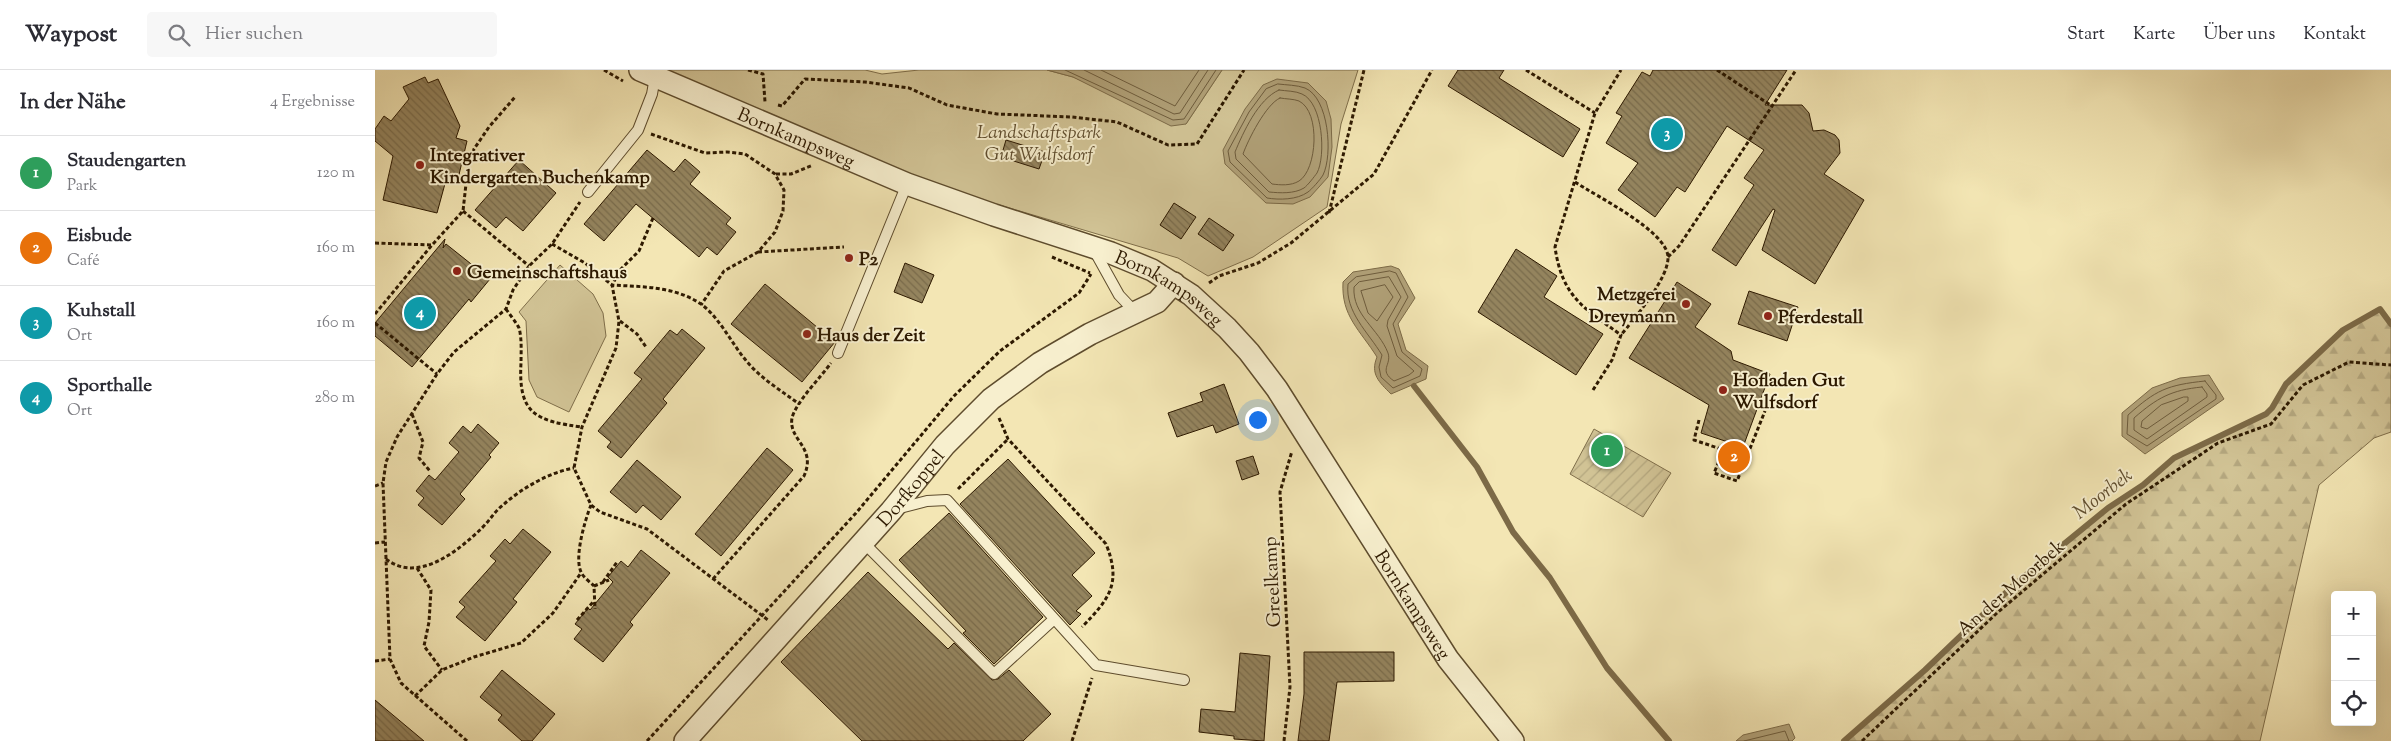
<!DOCTYPE html>
<html lang="de">
<head>
<meta charset="utf-8">
<style>
	body { margin:0; font-family:"Sorts Mill Goudy",serif; background:#f7f7f7; color:#2b2b33 }
	.controls { position:absolute; right:15px; bottom:15px; display:grid; overflow:hidden; border-radius:5px; box-shadow:0 5px 20px #0002 }
	.controls button { width:45px; height:45px; display:grid; place-items:center; padding:0; border:0; border-bottom:1px solid #e1e1e2; background:#fff; color:#2b2b33; font:25px sans-serif }
	.you { position:absolute; left:882px; top:349px; width:18px; height:18px; margin:-12px; border:4px solid #fff; border-radius:50%; background:#1a73e8; box-shadow:0 0 0 8px #1a73e833 }
	.badge { display:grid; place-items:center; width:32px; height:32px; border-radius:50%; background:#111827; color:#fff; font-size:16px; font-weight:700 }
	.pin { position:absolute; translate:-50% -50%; border:2px solid #fff; box-shadow:0 1px 5px #0006 }
	.list { margin:0; padding:0; list-style:none }
	h2 { display:flex; justify-content:space-between; align-items:center; height:65px; margin:0; padding:0 20px; font-size:21px }
	h2 small { font-size:16px; font-weight:400; color:#7c7c81 }
	.list li { display:grid; grid-template-columns:32px 1fr auto; gap:15px; align-items:center; box-sizing:border-box; height:75px; padding:0 20px; border-top:1px solid #e1e1e2 }
	.list b { display:block; font-size:19px; white-space:nowrap }
	.list p { margin:0; font-size:16px; white-space:nowrap; color:#7c7c81 }
	.list em { font-size:16px; font-style:normal; color:#7c7c81 }
	.icon { flex:none; width:28px; height:28px; fill:none; stroke:currentColor; stroke-width:2; stroke-linecap:round; stroke-linejoin:round }
	.map { position:relative; flex:none; width:2016px; height:671px; overflow:hidden }
	header { display:flex; align-items:center; gap:30px; box-sizing:border-box; height:70px; padding:0 25px; background:#fff; border-bottom:1px solid #e1e1e2 }
	header strong { font-size:24px }
	nav { display:flex; gap:28px; margin-inline-start:auto; font-size:18px }
	.search { width:350px; height:45px; background:#f7f7f7; display:flex; align-items:center; gap:12px; box-sizing:border-box; padding:0 18px; border-radius:5px; color:#7c7c81; font-size:19px }
	main { display:flex }
	aside { flex:1; background:#fff }
	.map>svg:first-child { display:block }
</style>
</head>
<body>
<header>
<strong>Waypost</strong>
<div class="search"><svg class="icon" aria-label="search" viewBox="0 0 24 24"><circle cx="10" cy="10" r="6"/><path d="M15 15l6 6"/></svg>Hier suchen</div>
<nav><a>Start</a><a>Karte</a><a>Über uns</a><a>Kontakt</a></nav>
</header>
<main>
<aside>
<h2>In der Nähe<small>4 Ergebnisse</small></h2>
<ul class="list">
<li><span class="badge" style="background:#2e9e5b">1</span><div><b>Staudengarten</b><p>Park</p></div><em>120 m</em></li>
<li><span class="badge" style="background:#e8710a">2</span><div><b>Eisbude</b><p>Café</p></div><em>160 m</em></li>
<li><span class="badge" style="background:#0f9aa8">3</span><div><b>Kuhstall</b><p>Ort</p></div><em>160 m</em></li>
<li><span class="badge" style="background:#0f9aa8">4</span><div><b>Sporthalle</b><p>Ort</p></div><em>280 m</em></li>
</ul>
</aside>
<div class="map">
<svg width="2016" height="671" viewBox="0 0 2016 671">
	<defs>
		<pattern id="forest-firs" width="22" height="20" patternUnits="userSpaceOnUse" patternTransform="scale(1.25)"><rect width="22" height="20" fill="#d1c395"/><path d="M5 1l3.5 6h-7zM16 11l3.5 6h-7z" fill="#b4a77f"/></pattern>
		<pattern id="garden-furrows" width="10" height="10" patternUnits="userSpaceOnUse" patternTransform="scale(1.25)"><rect width="10" height="10" fill="#d1c395"/><path d="M-1 1l2-2M0 10L10 0M9 11l2-2" fill="none" stroke="#b4a77f"/></pattern>
		<pattern id="building-back-hatch" width="6" height="6" patternUnits="userSpaceOnUse" patternTransform="scale(1.25)"><rect width="6" height="6" fill="#94845e"/><path d="M-1 5l2 2M0 0l6 6M5-1l2 2" fill="none" stroke="#796b4b"/></pattern>
	</defs>
	<rect width="100%" height="100%" fill="#f3e6b4"/>
	<filter id="stains"><feTurbulence type="fractalNoise" baseFrequency=".004" numOctaves="4"/><feColorMatrix values="0 0 0 0 .2 0 0 0 0 .09 0 0 0 0 .02 0 0 0 .5 -.17"/></filter>
	<radialGradient id="worn" r=".72"><stop offset=".6" stop-color="#630" stop-opacity="0"/><stop offset="1" stop-color="#630" stop-opacity=".3"/></radialGradient>
	<path fill="#d1c395" stroke="#7f6e4a" d="M289,0h201l17,4 37,-4h128l26,7 113,47 36,-54h136l-17,54 -14,83 -74,50 -45,19 -30,-18 -182,-54 -88,-30z
		M185,195l33,29 10,19 3,23 -37,76 -32,-15 -8,-17 -3,-59 -7,-9z"/>
	<path fill="url(#forest-firs)" stroke="#7f6e4a" d="M2005,239l11,15v108l-17,6 -55,47 -59,256h-416l81,-71 90,-86 93,-76 35,-23 31,-27 92,-44 6,-6 14,-24 57,-54z"/>
	<path fill="url(#garden-furrows)" stroke="#7f6e4a" d="M1219,359l77,44 -28,44 -73,-43z"/>
	<path fill="#b0a077" stroke="#7c6a47" d="M672,0h175l-36,54 -15,2 -98,-49z
		M902,9l31,4 18,18 5,18 1,28 -4,30 -18,20 -17,7 -27,-1 -41,-39 -2,-14 22,-41 18,-24z
		M1016,196l8,3 16,29 -17,26 8,26 22,16 -2,13 -35,15c-12,-12 -21,-20 -14,-37 -17,-27 -36,-41 -34,-75l10,-10z
		M1834,305l15,24 -79,55 -23,-18v-23l30,-25 28,-10z
		M1414,654l6,14 -3,3h-56l7,-6z"/>
	<g fill="none" stroke-linecap="round" stroke-linejoin="round">
		<path stroke="#6e5c3c" stroke-width="1" d="M690,0l108,50 11,-1 32,-49
			M709,0l90,44 6,-1 28,-43
			M726,0l74,36 24,-36
			M903,14c8,1 19,1 27,4 24,10 28,67 18,87 -3,5 -11,14 -15,17 -11,8 -29,8 -41,6l-37,-36 -2,-11 21,-39 17,-23z
			M904,20c7,1 17,1 23,4 21,9 24,62 15,79 -3,4 -9,12 -13,15 -10,6 -24,5 -35,4l-33,-33 -1,-7c8,-19 23,-53 44,-62z
			M905,28c6,1 14,1 19,3 22,11 18,69 0,80 -8,5 -19,4 -27,3l-29,-30c5,-14 23,-50 37,-56z
			M1015,201l6,2 12,24 -15,27 9,28 20,17 -2,7 -27,12 -12,-11 -2,-10 3,-12c-14,-23 -37,-43 -34,-71l8,-7z
			M1014,207l12,20 -13,23 -1,6 10,30 17,15 -5,4 -15,6c-16,-11 -2,-16 -6,-28 -9,-24 -36,-38 -34,-66l5,-5z
			M1010,215l8,12 -16,24 -9,-8 -7,-22z
			M1830,311l11,14v4l-69,47 -20,-12 1,-19c28,-25 39,-30 77,-34z
			M1827,317l5,7v3l-60,42 -13,-9v-12c23,-20 37,-28 68,-31z
			M1809,327h4v4l-41,28 -6,-2 1,-6 19,-16z
			M1369,671l41,-10 4,10"/>
		<path stroke="#7c6a47" stroke-width="6" d="M1039,316l63,81 36,65 37,46 57,90 62,73
			M1469,671l81,-71 90,-86 93,-76 35,-23 31,-27 92,-44 6,-6 14,-24 57,-54 37,-21 11,15"/>
	</g>
	<path fill="url(#building-back-hatch)" stroke="#2d1900" d="M1083,0h46l-5,8 81,51 -17,28 -115,-71z
		M1278,0h134l-22,35h37l7,8 4,18 11,-1 11,5 4,5 1,13 -16,21 40,26 -49,84 -53,-34 13,-40 -2,-1 -37,57 -24,-16 42,-65 -10,-7 20,-28 -37,-24 -42,66 -8,-5 -22,30 -37,-27 20,-27 -32,-20 16,-27 -6,-3 26,-41 8,4z
		M50,7l3,6 10,-4 22,47 -4,12 11,3 -10,42 -11,-3 -9,33 -54,-13 10,-44 -18,-15v-12l9,-13 7,5 18,-22 -6,-12z
		M631,70l39,12 -6,17 -38,-12z
		M272,80l27,22 11,-13 15,13 -10,12 41,34 -5,6 10,8 -19,23 -10,-8 -8,10 -63,-53 -32,37 -20,-17z
		M144,90l37,33 -33,38 -17,-14 -10,11 -21,-18z
		M799,133l22,14 -15,22 -21,-14z
		M834,148l25,17 -11,16 -25,-17z
		M70,169l-2,9 3,-4 44,35 -19,23 -2,-3 -57,68 -37,-31v-13z
		M1141,179l41,27 -13,21 59,37 -27,41 -98,-63z
		M530,193l29,12 -12,28 -28,-11z
		M1302,212l34,22 -16,23 36,24 2,9 37,14 -27,73 -42,-14 8,-28 -80,-47z
		M390,214l70,58 -33,40 -71,-58z
		M1374,221l49,16 -11,34 -49,-17z
		M307,259l23,19 -42,51 4,4 -46,55 -14,-11 4,-5 -13,-11 44,-52 -8,-6 36,-43 7,5z
		M849,314l15,40 -23,9 -3,-8 -36,12 -9,-24 35,-12 -3,-8z
		M103,354l21,19 -10,12 2,2 -31,37 5,5 -23,26 -24,-20 6,-7 -8,-7 13,-16 6,5 24,-28 -10,-9 14,-17 8,7z
		M392,378l26,22 -72,86 -26,-22z
		M878,386l6,18 -17,6 -6,-19z
		M633,389l87,94 -23,22 20,21 -16,15 5,3 -11,11 -110,-121z
		M262,390l44,37 -20,23 -18,-15 -7,8 -26,-21z
		M574,443l94,104 -49,47 -31,-31 3,-2 -67,-71z
		M148,459l28,23 -38,47 4,3 -32,39 -29,-24 9,-10 -6,-5 37,-41 -6,-5 15,-17 5,5z
		M266,480l29,23 -40,49 3,3 -30,37 -29,-23 8,-10 -7,-5 13,-16 2,2 23,-28 -5,-5 13,-16 7,6z
		M493,502l80,77 6,-6 38,37 6,-1 11,-9 42,44 -28,27h-161l-81,-79z
		M929,582h90v29l-57,1 -8,59h-31l6,-47z
		M865,583l30,3 -6,85 -30,-2v-3l-35,-4 2,-23 34,3z
		M127,600l53,44 -23,27h-10l-24,-21 4,-5 -22,-18z
		M0,630l49,41h-49z"/>
	<g fill="none" stroke-linecap="round" stroke-linejoin="round">
		<defs>
			<path id="service" d="M213,122l50,-62 14,-36 3,-17
				M719,180l25,45 16,17
				M463,283l69,-169
				M521,439l31,-8 20,-1 149,165 88,15
				M488,472l131,132 59,-54"/>
			<g id="minor">
				<path id="s1" d="M265,0l267,114 87,31 117,38 41,17 39,25 36,33 22,24 28,37 171,270 65,82"/>
				<path id="s2" d="M310,671l206,-230 54,-66 46,-46 49,-36 50,-29 67,-32 17,-19"/>
			</g>
		</defs>
		<use href="#service" stroke="#5e4c2d" stroke-width="12"/>
		<use href="#minor" stroke="#5e4c2d" stroke-width="24"/>
		<path stroke="#2d1900" stroke-width="3" stroke-dasharray="4 2.5" stroke-linecap="butt" d="M229,0l19,11
			M373,0l15,4 2,28
			M1151,0l69,43
			M1342,0l55,36
			M403,35l4,1 23,-27 60,3 44,6 38,17 50,9 75,3 45,5 51,23 29,-1 47,-74
			M276,64l54,19 22,-1 18,2 30,20 9,16 -1,21 -8,21 -17,20 -34,19 -23,34
			M401,104h15l22,-9
			M1200,112c21,14 92,49 93,75 1,21 -34,62 -47,78
			M88,141l66,55
			M954,143l35,-143
			M278,148l-14,33 -18,18 -9,16c31,2 62,1 89,19 20,15 31,41 48,60 14,16 33,27 50,40
			M0,173l56,2
			M177,174l33,19 27,22 7,36 -3,27 -34,79 -8,41 17,37 9,7 47,17 121,91
			M383,182l86,-5
			M677,187l38,16
			M1293,187l11,-11 117,-176
			M834,213l10,-7 39,-13 33,-20 83,-69 58,-104
			M131,239c4,6 10,13 13,19 3,10 2,25 2,35 -3,51 15,58 61,64
			M0,244l57,-69 31,-34 4,-36 7,-26 15,-22 26,-30
			M245,251l17,13 9,13
			M0,253l62,51
			M1218,320l19,-30 9,-25c-37,-27 -59,-38 -66,-88l40,-134 26,-43
			M37,344l11,28 -4,16 11,13
			M624,348l9,21 98,105c16,40 3,55 -24,83
			M1324,350l-5,20 30,10 -10,23 23,8 28,-70
			M0,416l8,-3
			M583,419l50,-50
			M216,435c-6,15 -17,52 -10,67 2,5 9,10 13,14l1,23
			M0,473l10,-1
			M11,489c32,25 72,-8 96,-31 8,-8 13,-17 21,-23 19,-17 47,-33 71,-37
			M42,498l14,22 -2,32 -5,24 18,24
			M338,509l91,-103c13,-29 -16,-36 -12,-58 4,-16 29,-41 39,-55
			M228,512l14,-20
			M219,516l15,-6
			M202,550l17,-19
			M0,591l15,-2
			M40,626l27,-26 32,-13 47,-14 32,-30 28,-40
			M92,671l-66,-58 -11,-24 -7,-176 3,-21 11,-25 40,-63 17,-22 52,-43 7,-19 16,-24 23,-22 28,-42
			M272,671l209,-228 98,-117 46,-45 79,-58 12,-19
			M697,671l20,-63
			M909,671l6,-54 -10,-195 12,-41
			M1487,671l135,-128 129,-109 92,-61 53,-19 32,-39 46,-23 42,3"/>
		<use href="#service" stroke="#f7efce" stroke-width="10"/>
		<use href="#minor" stroke="#f7efce" stroke-width="21"/>
	</g>
	<g fill="#8f2418" stroke="#f7efce" stroke-width="2">
		<circle cx="45" cy="95" r="5"/>
		<circle cx="474" cy="188" r="5"/>
		<circle cx="82" cy="201" r="5"/>
		<circle cx="1311" cy="234" r="5"/>
		<circle cx="1393" cy="246" r="5"/>
		<circle cx="432" cy="264" r="5"/>
		<circle cx="1348" cy="320" r="5"/>
	</g>
	<g text-anchor="middle" stroke-width="4" stroke-linejoin="round" paint-order="stroke">
		<g font-size="19" font-style="italic" fill="#5e4c2d" stroke="#f7efce">
			<text x="664" y="68">Landschaftspark<tspan x="664" dy="22">Gut Wulfsdorf</tspan></text>
		</g>
		<g font-size="19" fill="#2d1900" stroke="#f7efce">
			<text dy="7" stroke="none"><textPath href="#s1" startOffset="170">Bornkampsweg</textPath></text>
			<text dy="7" stroke="none"><textPath href="#s1" startOffset="574">Bornkampsweg</textPath></text>
			<text dy="7" stroke="none"><textPath href="#s2" startOffset="339">Dorfkoppel</textPath></text>
			<text transform="translate(896 512) rotate(-93)" y="7">Greelkamp</text>
			<text transform="translate(1635 517) rotate(-41)" y="7">An der Moorbek</text>
			<text dy="7" stroke="none"><textPath href="#s1" startOffset="979">Bornkampsweg</textPath></text>
		</g>
		<g font-size="19" font-weight="bold" fill="#2d1900" stroke="#f7efce" text-anchor="start">
			<text x="55" y="91">Integrativer<tspan x="55" dy="22">Kindergarten Buchenkamp</tspan></text>
			<text x="484" y="195">P2</text>
			<text x="92" y="208">Gemeinschaftshaus</text>
			<text x="1301" y="230" text-anchor="end">Metzgerei<tspan x="1301" dy="22">Dreymann</tspan></text>
			<text x="1403" y="253">Pferdestall</text>
			<text x="442" y="271">Haus der Zeit</text>
			<text x="1358" y="316">Hofladen Gut<tspan x="1358" dy="22">Wulfsdorf</tspan></text>
		</g>
		<g font-size="20" font-style="italic" fill="#614f30" stroke="#f7efce">
			<text transform="translate(1727 423) rotate(-38)" y="7">Moorbek</text>
		</g>
	</g>
	<rect width="100%" height="100%" filter="url(#stains)"/>
	<rect width="100%" height="100%" fill="url(#worn)"/>
</svg>
<div class="controls">
<button>+</button>
<button>−</button>
<button><svg class="icon" aria-label="locate" viewBox="0 0 24 24"><circle cx="12" cy="12" r="6"/><path d="M12 2v4M12 18v4M2 12h4M18 12h4"/></svg></button>
</div>
<div class="you"></div>
<div class="pin badge" style="left:1232px;top:381px;background:#2e9e5b">1</div>
<div class="pin badge" style="left:1359px;top:387px;background:#e8710a">2</div>
<div class="pin badge" style="left:1292px;top:64px;background:#0f9aa8">3</div>
<div class="pin badge" style="left:45px;top:243px;background:#0f9aa8">4</div>
</div>
</main>
</body>
</html>
